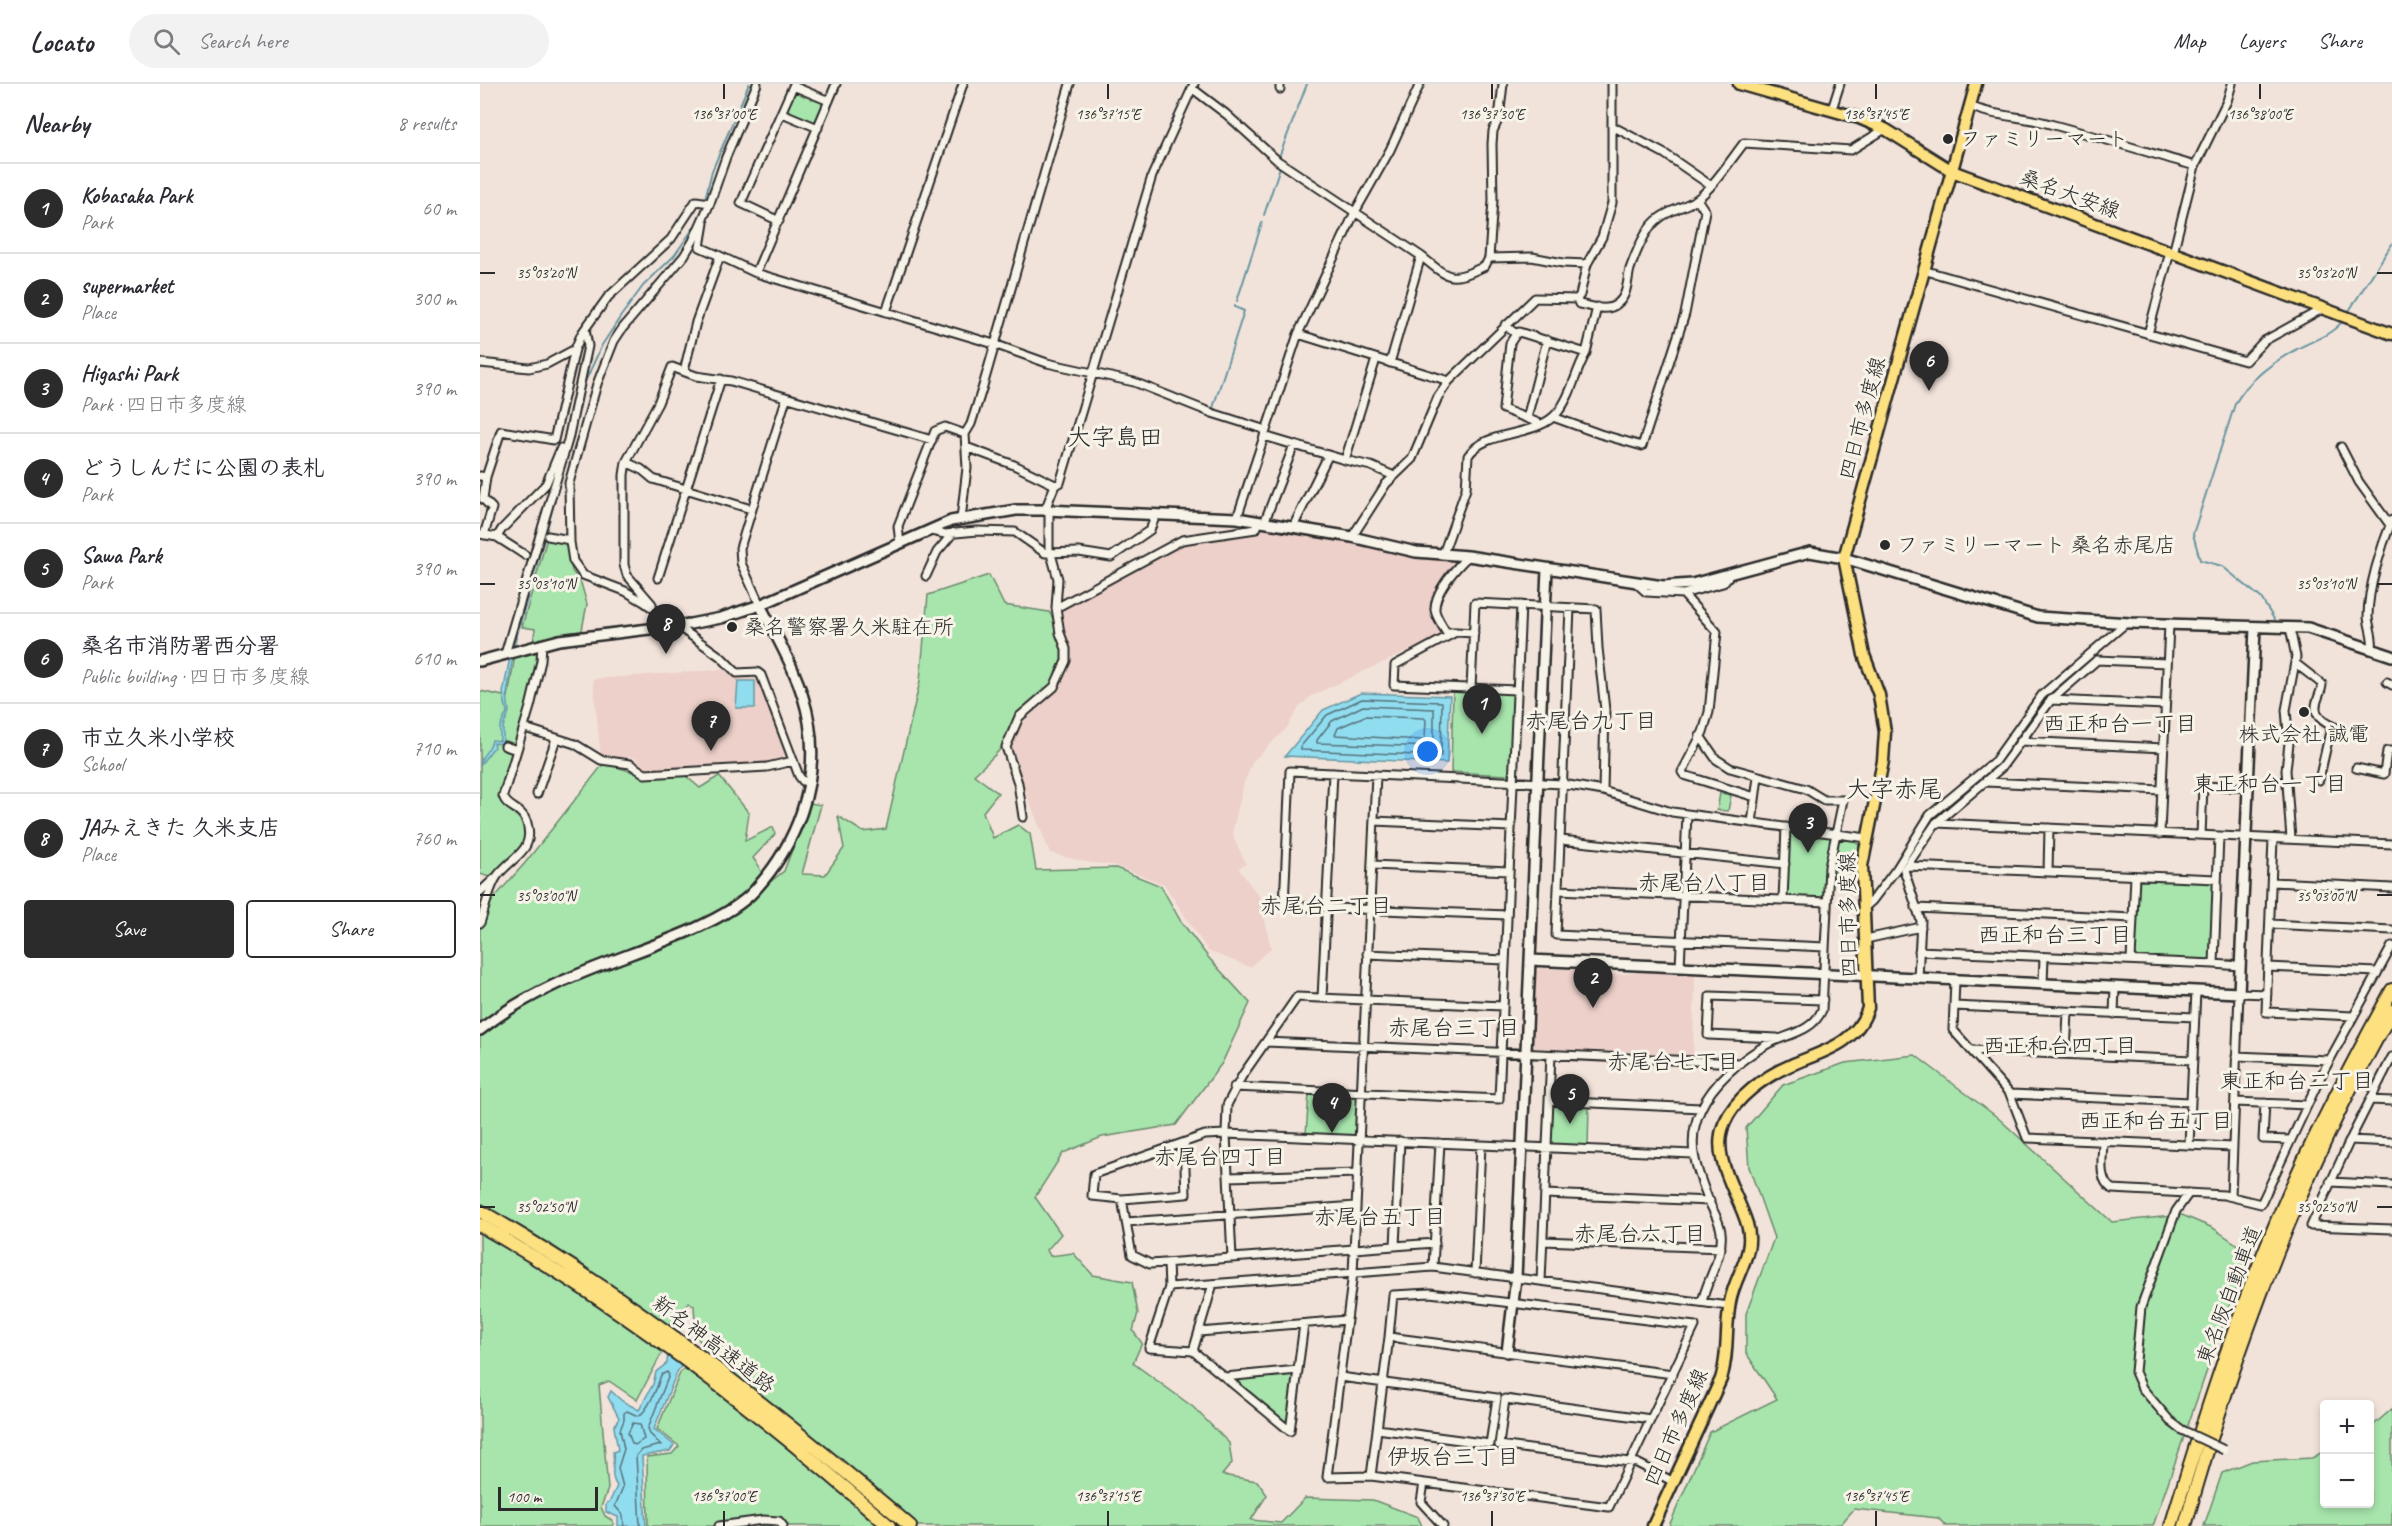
<!DOCTYPE html>
<html lang="en">
<head>
<meta charset="utf-8">
<style>
	body { margin:0; font-family:Caveat,"Klee One",sans-serif; background:#f2f2f3; color:#2b2b33 }
	.controls { position:absolute; right:18px; bottom:18px; display:grid; overflow:hidden; border-radius:6px; box-shadow:0 3px 9px #0003 }
	.controls button { width:54px; height:54px; display:grid; place-items:center; padding:0; border:0; border-bottom:2px solid #e1e1e2; background:#fff; color:#2b2b33; font:30px sans-serif }
	.scale { position:absolute; left:18px; bottom:15px; width:100px; box-sizing:border-box; padding-left:6px; border:3px solid #2b2b2b; border-top:0; font-size:16px; line-height:21px; white-space:nowrap; color:#2b2b2b; -webkit-text-stroke:4px #f7f3e8; paint-order:stroke }
	.you { position:absolute; left:948px; top:668px; width:21px; height:21px; margin:-15px; border:4px solid #fff; border-radius:50%; background:#1a73e8; box-shadow:0 0 0 9px #1a73e833 }
	.badge { display:grid; place-items:center; width:39px; height:39px; border-radius:50%; background:#2b2b2b; color:#fff; font-size:20px; font-weight:700 }
	.pin { position:absolute; translate:-50% -50px; filter:drop-shadow(0 2px 3px #0008) }
	.pin::after { content:''; position:absolute; top:32px; width:21px; height:18px; background:inherit; clip-path:polygon(0 0,100% 0,50% 100%) }
	.list { margin:0; padding:0; list-style:none }
	h2 { display:flex; justify-content:space-between; align-items:center; height:78px; margin:0; padding:0 24px; font-size:26px }
	h2 small { font-size:20px; font-weight:400; color:#7c7c81 }
	.list li { display:grid; grid-template-columns:39px 1fr auto; gap:18px; align-items:center; box-sizing:border-box; height:90px; padding:0 24px; border-top:2px solid #e1e1e2 }
	.list b { display:block; font-size:22px; white-space:nowrap }
	.list p { margin:0; font-size:20px; white-space:nowrap; color:#7c7c81 }
	.list em { font-size:20px; font-style:normal; color:#7c7c81 }
	.actions { display:flex; gap:12px; padding:18px 24px }
	.actions a { flex:1; padding:14px 0; border:2px solid #2b2b2b; border-radius:6px; text-align:center; font-size:21px; color:#2b2b2b }
	.actions .main { background:#2b2b2b; color:#fff }
	.icon { flex:none; width:33px; height:33px; fill:none; stroke:currentColor; stroke-width:2; stroke-linecap:round; stroke-linejoin:round }
	.map { position:relative; flex:none; width:1912px; height:1442px; overflow:hidden }
	header { display:flex; align-items:center; gap:36px; box-sizing:border-box; height:84px; padding:0 30px; background:#fff; border-bottom:2px solid #e1e1e2 }
	header strong { font-size:28px }
	nav { display:flex; gap:33px; margin-inline-start:auto; font-size:21px }
	.search { width:420px; height:54px; background:#f2f2f3; display:flex; align-items:center; gap:15px; box-sizing:border-box; padding:0 21px; border-radius:33px; color:#7c7c81; font-size:22px }
	main { display:flex }
	aside { flex:1; background:#fff }
	.map>svg:first-child { display:block }
</style>
</head>
<body>
<header>
<strong>Locato</strong>
<div class="search"><svg class="icon" aria-label="search" viewBox="0 0 24 24"><circle cx="10" cy="10" r="6"/><path d="M15 15l6 6"/></svg>Search here</div>
<nav><a>Map</a><a>Layers</a><a>Share</a></nav>
</header>
<main>
<aside>
<h2>Nearby<small>8 results</small></h2>
<ul class="list">
<li><span class="badge">1</span><div><b>Kobasaka Park</b><p>Park</p></div><em>60 m</em></li>
<li><span class="badge">2</span><div><b>supermarket</b><p>Place</p></div><em>300 m</em></li>
<li><span class="badge">3</span><div><b>Higashi Park</b><p>Park · 四日市多度線</p></div><em>390 m</em></li>
<li><span class="badge">4</span><div><b>どうしんだに公園の表札</b><p>Park</p></div><em>390 m</em></li>
<li><span class="badge">5</span><div><b>Sawa Park</b><p>Park</p></div><em>390 m</em></li>
<li><span class="badge">6</span><div><b>桑名市消防署西分署</b><p>Public building · 四日市多度線</p></div><em>610 m</em></li>
<li><span class="badge">7</span><div><b>市立久米小学校</b><p>School</p></div><em>710 m</em></li>
<li><span class="badge">8</span><div><b>JAみえきた 久米支店</b><p>Place</p></div><em>760 m</em></li>
</ul>
<div class="actions"><a class="main">Save</a><a>Share</a></div>
</aside>
<div class="map">
<svg width="1912" height="1442" viewBox="0 0 1912 1442">
	<rect width="100%" height="100%" fill="#f2e3da"/>
	<filter id="ink" filterUnits="userSpaceOnUse"><feTurbulence type="fractalNoise" baseFrequency=".0167" numOctaves="2"/><feDisplacementMap in="SourceGraphic" scale="12" xChannelSelector="R" yChannelSelector="G"/><feConvolveMatrix kernelMatrix="1 2 1 2 8 2 1 2 1" color-interpolation-filters="sRGB"/></filter>
	<g filter="url(#ink)">
		<path fill="#ecd0c9" d="M786,444l87,12 105,20 -13,19 -12,35 9,21 -131,61 -11,10 -14,23 -33,32 -9,22 -11,46 1,10 12,25 -8,4 22,30 11,50 -21,19 -42,-16 -44,-67 -51,-19 -28,-3 -35,-9 -42,-105 14,-31 34,-28 4,-76 7,-6 115,-65 78,-11z
			M248,585l4,6h24l34,84 -25,6 -118,7 -5,-3 -4,-9 -4,-3 -33,1 -8,-79z
			M1060,884l61,3 9,3h16l12,-2 57,3 -2,80 -160,-7 3,-77z"/>
		<path fill="#a8e5ad" stroke="#6a886c" stroke-width="1.5" d="M314,4l33,14 -10,24 -33,-14z
			M67,454l20,5 5,28 9,12 6,21 -6,31h-23l-25,7 2,-13 -13,-2z
			M509,491l15,30 45,7c15,20 21,53 3,73 -9,11 -23,16 -32,27 -8,11 -10,24 -17,34 -8,10 -20,20 -29,29l24,18 -15,19 10,26 25,-13 12,9 6,36 80,-2 45,18 19,34 28,37 42,46 -28,60 -46,62 -74,12 -39,16 -28,44 26,37 -14,16 3,6 23,-3 20,22 39,7 6,31 -5,18 9,12 -9,20 60,44 36,36 3,20 -10,12 35,6 10,14 -16,25 30,3 24,-25 68,2 45,17 4,9h-774l-1,-69 25,-3 7,-8 -22,-17 23,-56 23,-27 -7,-11 -2,-29 -5,-4 -9,10 4,11 -14,25 -7,3 -26,49 -28,-19 -10,4 9,104 -7,18 4,9 8,5v5h-133v-612l45,-51 79,-100 41,13 36,-4 19,16 19,-12 30,37 -4,28 28,-14 2,7 -22,24 6,8 6,20 19,-15 26,-68 11,2 -19,69 23,1 19,-27 -6,-32 25,16 23,-3 34,-148 8,-86z
			M59,565l2,1 -12,55 -27,88c15,17 23,25 24,49l-23,25 -14,10 -9,-3v-183l28,6 7,-42z
			M973,607l58,2 3,3 -4,75 -3,4 -56,-3z
			M1240,709l11,2 -3,16 -11,-1z
			M1312,747l38,5 1,2 -6,30v29l-4,2 -32,-1 -3,-3 3,-62z
			M1360,754l13,1 6,6 -3,28 -24,-1 6,-33z
			M1660,794l73,4 -2,77 -2,2 -72,-3 -2,-2 3,-76z
			M1435,971l82,62 115,105 70,-7 31,13 35,24 -95,274h-207l-8,-8 -84,-9 -13,15 -23,2h-149l41,-94 67,-33 -31,-46v-39l28,-76 -25,-71 -3,-39 37,-43 62,-22z
			M829,1010l47,1 2,3 -2,36 -2,2 -48,-2z
			M1074,1020l35,2 -1,41 -38,-4 2,-37z
			M812,1290l2,2 -6,44 -4,2 -46,-38 1,-6z
			M1912,1325v117h-188l18,-53 30,-12 60,-3 12,-7v53h46v-76z"/>
		<path fill="#91ddf0" stroke="#6896a1" stroke-width="1.5" d="M33,571l-6,40 2,17 -6,15v17l-9,-1v4l-14,18c0,-10 11,-15 12,-25l8,1v-14l7,-15 -4,-19 7,-36z
			M258,597h17v27h-19z
			M881,609l89,3 -3,67 -162,-7 38,-46z
			M188,1269l17,7 -8,12 -23,57 20,16 -4,6 -28,5 4,70h-28v-9l-12,-5v-8l4,-3 7,-15c-8,-10 -2,-22 -4,-34l5,-2 -4,-23 5,-9 -11,-21 3,-6 11,10 17,9 14,-26 3,-12 11,-9z"/>
		<g fill="none" stroke-linecap="round" stroke-linejoin="round">
			<path stroke="#54727a" stroke-width="1.5" d="M882,615l80,3 -1,54 -140,-6v-4l26,-31z
				M883,622l71,3v38l-117,-4v-3l15,-19z
				M885,632l59,2 2,2 -1,18 -3,2 -87,-5 3,-7z
				M153,1339l7,1 4,15 -9,6 -3,-2 -4,-10z
				M144,1442l-1,-11 -8,-9 8,-19 -5,-19 6,-19 -4,-19 4,-10v-7l3,-2 11,5c10,-4 20,-30 23,-41l6,-3 2,3 -21,53 2,6 11,11 -20,5 -5,6 4,70"/>
			<path stroke="#6896a1" stroke-width="2" d="M799,73l28,-73
				M784,131l16,-48
				M757,217l25,-78
				M1867,230l45,-70
				M733,324l31,-97 -9,-4v-2
				M1794,535l-13,-21 -39,-32 -22,-6 -7,-26 42,-130c12,-23 39,-43 62,-55 16,-9 36,-14 47,-30
				M33,565l49,-174 23,-93 17,-37 19,-29 22,-30 31,-30 21,-30 7,-15 10,-40 37,-87"/>
			<defs>
				<path id="minor" d="M277,0l-31,73 -16,46 -17,38 -9,15 -62,73 -8,12 -17,43 -28,99 1,59 3,19 10,14 42,16 19,11 77,55 16,16 20,-1 4,3 38,101 4,5 6,2
					M313,2l36,15
					M713,5l33,25 52,47 143,95c29,24 30,26 64,10l4,-8 4,-58 -1,-56 1,-13 6,-13 4,-34
					M800,5v-5
					M1490,22c24,11 54,10 80,18 49,13 97,28 145,42
					M1352,25l8,-25
					M302,29l36,15
					M1132,42l53,28 45,31
					M299,137l-38,-18 53,-119
					M224,139l-4,24 20,9
					M1693,169l22,-87 32,-65 5,-17
					M1009,174l43,-1 31,6 24,1
					M277,186l79,-186
					M1443,186l322,91 19,-20 60,-33
					M1097,215l3,-4 7,-31 15,-27 10,-34v-119
					M406,228l77,-228
					M818,250l151,47
					M1036,250l-6,9 -7,66 38,15
					M1668,250l22,-82
					M1106,269l11,-46
					M0,279l49,5 18,-4 28,-15 7,-16 26,-36 63,-58 25,-38 14,2
					M910,279l31,-107
					M204,287l12,-49 24,-66 36,17 238,71 53,19 87,19 78,31 54,17
					M1073,333l47,17 42,12 43,-132 20,-103 -8,-12
					M1047,334l20,-78
					M784,352l81,24 26,6 23,10
					M486,363l48,18 41,20
					M1861,363l18,35 31,43
					M865,376l31,-101
					M146,378l15,7 12,10 98,30
					M0,392l6,1 15,-46 53,9 21,-91
					M565,426l10,-25 5,-2 92,-307 42,-92
					M569,426v43
					M757,434l61,-184 57,-122 35,-62 30,-66
					M481,435l6,-51 -2,-34 6,-10 12,-38 87,-302
					M784,439l30,-78
					M813,443l35,-71
					M451,447l14,3 32,-3 38,1 30,21 34,-1 32,5 39,-27 6,-15
					M0,450l17,3 28,18
					M4,451l8,-27 -9,-9 3,-22
					M68,452l22,4
					M17,453l5,-8 44,-45 15,-36
					M872,453l34,-53 26,-25 26,-62 11,-16 86,-83 42,1 2,5c12,2 29,9 39,-1 10,-8 9,-23 12,-34 4,-11 9,-24 15,-34 14,-25 32,-23 52,-36 14,-9 36,-42 47,-56l107,7 34,-21
					M420,460l-2,-18 37,-95 10,-4 20,7
					M963,470l23,-65 2,-33c18,-28 68,-17 90,-44 14,-17 17,-40 28,-59l-67,-21 -3,2 -11,-9
					M988,472c-12,12 -34,35 -33,54 1,7 7,15 11,22h10l-61,33 -1,20 123,5
					M1251,489l-8,10 -40,11 34,38 -8,80 -6,20 -21,40 2,3 71,22
					M446,492l11,-24 16,-19
					M178,494l63,-199
					M1156,499l10,9 37,2
					M172,520l-25,-29 -3,-10v-90l2,-13 32,-59 14,-36 24,9 35,5 201,59
					M280,521l-19,-42 -1,-15 46,-149
					M576,524l126,-68 74,-11 3,-6
					M1090,524l-14,327 269,12
					M1810,544l6,29 -10,53 3,33 -3,27 5,69
					M976,548l18,1
					M1892,565c2,-11 -3,-21 -4,-32 0,-29 13,-70 24,-97
					M25,570l63,-214 20,-94 -3,-17
					M1815,579l27,21c0,8 -6,15 -6,23 -2,17 30,24 42,28
					M1907,598l5,3
					M991,604l4,-85 121,6 2,39 7,62 -2,81
					M1571,616l114,5
					M45,644l50,16 26,16 29,4 15,10 122,-7 26,-6
					M1220,652l16,23 14,9 76,21 18,11h19l-14,67 -7,143c-10,23 -36,24 -56,35 -25,14 -53,38 -65,64 -17,35 -3,64 10,97 4,8 9,17 10,26 3,24 -14,47 -19,70
					M1541,657l143,7
					M25,662l12,4
					M1876,684l28,6 3,-23h5
					M1839,696l12,-53
					M1506,698l176,8
					M57,710l19,-55
					M543,733l-5,-34 -12,-36 13,-30 35,-30 12,-26v-12l-6,-16 -4,-25 2,-29 -7,-25
					M894,737l137,6
					M1272,739l6,-46
					M1456,739l456,21
					M1680,750l9,-210
					M1721,751l2,-49 46,2
					M1793,755l-7,173 87,4
					M1081,756l224,24
					M892,781l137,6
					M1427,782l310,13
					M1568,788l1,-44
					M1792,798l120,6
					M1078,806l269,12
					M0,808l15,-14
					M1303,816l3,-73
					M1436,824l217,10
					M1383,825l9,-8 25,-33 33,-53 65,-54 47,-66 84,-72
					M1027,831l-223,-9 6,-135 273,13 40,7 69,21 195,26
					M0,839c5,-14 9,-36 18,-48 15,-19 37,-24 29,-52 -5,-16 -20,-14 -24,-27l27,-89 11,-46 1,-17
					M1790,840l122,6
					M1386,855l55,-12
					M1439,867l295,13 5,-128
					M887,870l138,6
					M1651,876l4,-84
					M1734,880l26,2
					M1200,883l7,-153
					M1788,883l109,5
					M1438,894l3,-57 -17,-51 32,-47 65,-55 50,-68 46,-40 70,3
					M1475,896l-2,50 57,64 17,44 206,9
					M1563,900l1,-27
					M842,914l11,-225
					M1474,922l241,11
					M1634,930l1,-27
					M1297,954l-69,-3 2,-39 113,4
					M786,958l474,21
					M1491,966l222,10
					M1586,970l2,-42
					M1756,972l93,4
					M1912,973l-42,83 -39,86 81,3
					M754,1003l265,12 22,-494
					M1530,1010l181,8
					M1890,1016l22,1
					M1069,1017l152,7
					M1755,1018l72,3
					M1785,1019l-2,36 26,1
					M1870,1056l42,2
					M1623,1057c0,16 -6,38 9,48l112,6 37,9 61,-130 70,-128
					M704,1059l2,51 -64,5 -30,-3 2,-22 111,-39 21,-1 467,20
					M1709,1061l7,-154
					M748,1093l130,-4
					M1850,1098l62,3
					M1065,1110l165,7
					M1751,1112l8,-203 28,1
					M642,1115l10,56 18,9 285,-21
					M646,1138l230,-16
					M1063,1157l178,7
					M915,1162l5,-105
					M752,1174l-6,-124 1,-29 15,-29 55,-79 206,9
					M688,1179l1,24 264,-20 296,39
					M953,1183l7,-124
					M995,1189l6,-128
					M1061,1197l10,-226
					M733,1200l-20,67 97,80
					M689,1203l-20,61 44,3
					M719,1248l148,-12
					M909,1253l284,37
					M745,1293l73,-7
					M860,1293l157,21 -7,46 -113,-15
					M1171,1335l-146,-20 -6,46 138,18 37,19
					M1702,1346l-12,-9 -28,-33 -7,-16 6,-65 35,-96 13,-18
					M810,1347l14,-107
					M891,1392l18,-139 4,-42 37,-2 265,33 -86,181 -238,-31 -44,1 26,-204 23,-498
					M944,1399l-3,19 22,24
					M239,1442l44,-6 16,1 4,5"/>
				<path id="tertiary" d="M1067,485l-17,391 709,33 16,-365
					M0,577l79,-21 131,-16 31,-6 39,-13 191,-84 65,-11h29l192,8 115,19 64,15 52,4 195,30 29,-2 118,-32 34,6 194,59 92,6 178,5 84,28
					M0,946c63,-51 141,-69 214,-101 20,-9 46,-22 61,-39 41,-45 65,-106 54,-168 -7,-42 -29,-79 -49,-117
					M1027,1268l9,-74 14,-318"/>
				<path id="primary" d="M1259,0l120,34 26,11 67,42 440,163
					M1173,1442l68,-147c8,-25 4,-51 9,-77 5,-28 26,-49 17,-78 -9,-31 -37,-67 -23,-100 11,-27 42,-48 67,-59 32,-14 65,-20 77,-57l-6,-142 21,-105 2,-29 -6,-37 -15,-40 -20,-97 132,-474"/>
				<path id="motorway" d="M0,1127c155,88 295,200 430,315
					M0,1141c147,84 283,189 409,301
					M1691,1442c38,-125 79,-252 135,-370 27,-57 56,-111 86,-166
					M1705,1442c50,-178 115,-354 207,-515"/>
			</defs>
			<use href="#minor" stroke="#2b2b2b" stroke-width="11"/>
			<use href="#tertiary" stroke="#2b2b2b" stroke-width="14"/>
			<use href="#primary" stroke="#2b2b2b" stroke-width="15"/>
			<use href="#motorway" stroke="#2b2b2b" stroke-width="16"/>
			<use href="#minor" stroke="#f7f3e8" stroke-width="7"/>
			<use href="#tertiary" stroke="#f7f3e8" stroke-width="9"/>
			<use href="#primary" stroke="#fde080" stroke-width="10"/>
			<use href="#motorway" stroke="#fde080" stroke-width="12"/>
			<defs>
				<path id="minor-bridge" d="M1702,1346l42,20"/>
			</defs>
			<use href="#minor-bridge" stroke="#2b2b2b" stroke-width="11" stroke-linecap="butt"/>
			<use href="#minor-bridge" stroke="#f7f3e8" stroke-width="7"/>
		</g>
	</g>
	<path fill="none" stroke="#2b2b2b" stroke-width="2" d="M244,0v15M628,0v15M1012,0v15M1396,0v15M1780,0v15M0,189h15M1897,189h15M0,500h15M1897,500h15M0,811h15M1897,811h15M0,1123h15M1897,1123h15M244,1427v15M628,1427v15M1012,1427v15M1396,1427v15"/>
	<g fill="#2b2b2b" stroke="#f7f3e8" stroke-width="2">
		<circle cx="1468" cy="55" r="6"/>
		<circle cx="1405" cy="461" r="6"/>
		<circle cx="252" cy="543" r="6"/>
		<circle cx="1824" cy="628" r="6"/>
	</g>
	<g text-anchor="middle" stroke-width="6" stroke-linejoin="round" paint-order="stroke">
		<g font-size="21" fill="#2b2b2b" stroke="#f7f3e8" text-anchor="start">
			<text x="1480" y="62">ファミリーマート</text>
			<text x="1417" y="468">ファミリーマート 桑名赤尾店</text>
			<text x="264" y="550">桑名警察署久米駐在所</text>
			<text x="1824" y="657" text-anchor="middle">株式会社 誠電</text>
		</g>
		<g font-size="21" fill="#2b2b2b" stroke="#f7f3e8">
			<text transform="translate(1590 110) rotate(20)" y="7">桑名大安線</text>
			<text transform="translate(1382 334) rotate(-75)" y="7">四日市多度線</text>
			<text transform="translate(1368 831) rotate(-91)" y="7">四日市多度線</text>
			<text transform="translate(1749 1211) rotate(-69)" y="7">東名阪自動車道</text>
			<text transform="translate(234 1260) rotate(37)" y="7">新名神高速道路</text>
			<text transform="translate(1196 1343) rotate(-66)" y="7">四日市多度線</text>
		</g>
		<g font-size="22" fill="#2b2b2b" stroke="#f7f3e8">
			<text x="1111" y="644">赤尾台九丁目</text>
			<text x="1640" y="647">西正和台一丁目</text>
			<text x="1790" y="707">東正和台一丁目</text>
			<text x="1224" y="806">赤尾台八丁目</text>
			<text x="846" y="829">赤尾台二丁目</text>
			<text x="1575" y="858">西正和台三丁目</text>
			<text x="974" y="951">赤尾台三丁目</text>
			<text x="1580" y="969">西正和台四丁目</text>
			<text x="1193" y="985">赤尾台七丁目</text>
			<text x="1817" y="1004">東正和台二丁目</text>
			<text x="1676" y="1044">西正和台五丁目</text>
			<text x="740" y="1080">赤尾台四丁目</text>
			<text x="900" y="1140">赤尾台五丁目</text>
			<text x="1160" y="1157">赤尾台六丁目</text>
			<text x="973" y="1380">伊坂台三丁目</text>
		</g>
		<g font-size="24" fill="#2b2b2b" stroke="#f7f3e8">
			<text x="635" y="361">大字島田</text>
			<text x="1414" y="713">大字赤尾</text>
		</g>
	</g>
	<g font-size="15" text-anchor="middle" fill="#2b2b2b" stroke="#f7f3e8" stroke-width="6" stroke-linejoin="round" paint-order="stroke">
		<text x="244" y="35">136°37'00"E</text>
		<text x="628" y="35">136°37'15"E</text>
		<text x="1012" y="35">136°37'30"E</text>
		<text x="1396" y="35">136°37'45"E</text>
		<text x="1780" y="35">136°38'00"E</text>
		<text x="66" y="194">35°03'20"N</text>
		<text x="1846" y="194">35°03'20"N</text>
		<text x="66" y="505">35°03'10"N</text>
		<text x="1846" y="505">35°03'10"N</text>
		<text x="66" y="817">35°03'00"N</text>
		<text x="1846" y="817">35°03'00"N</text>
		<text x="66" y="1128">35°02'50"N</text>
		<text x="1846" y="1128">35°02'50"N</text>
		<text x="244" y="1417">136°37'00"E</text>
		<text x="628" y="1417">136°37'15"E</text>
		<text x="1012" y="1417">136°37'30"E</text>
		<text x="1396" y="1417">136°37'45"E</text>
	</g>
</svg>
<div class="controls">
<button>+</button>
<button>−</button>
</div>
<div class="scale">100 m</div>
<div class="you"></div>
<div class="pin badge" style="left:1002px;top:650px">1</div>
<div class="pin badge" style="left:1113px;top:924px">2</div>
<div class="pin badge" style="left:1328px;top:769px">3</div>
<div class="pin badge" style="left:852px;top:1049px">4</div>
<div class="pin badge" style="left:1090px;top:1040px">5</div>
<div class="pin badge" style="left:1449px;top:307px">6</div>
<div class="pin badge" style="left:231px;top:667px">7</div>
<div class="pin badge" style="left:186px;top:570px">8</div>
</div>
</main>
</body>
</html>
